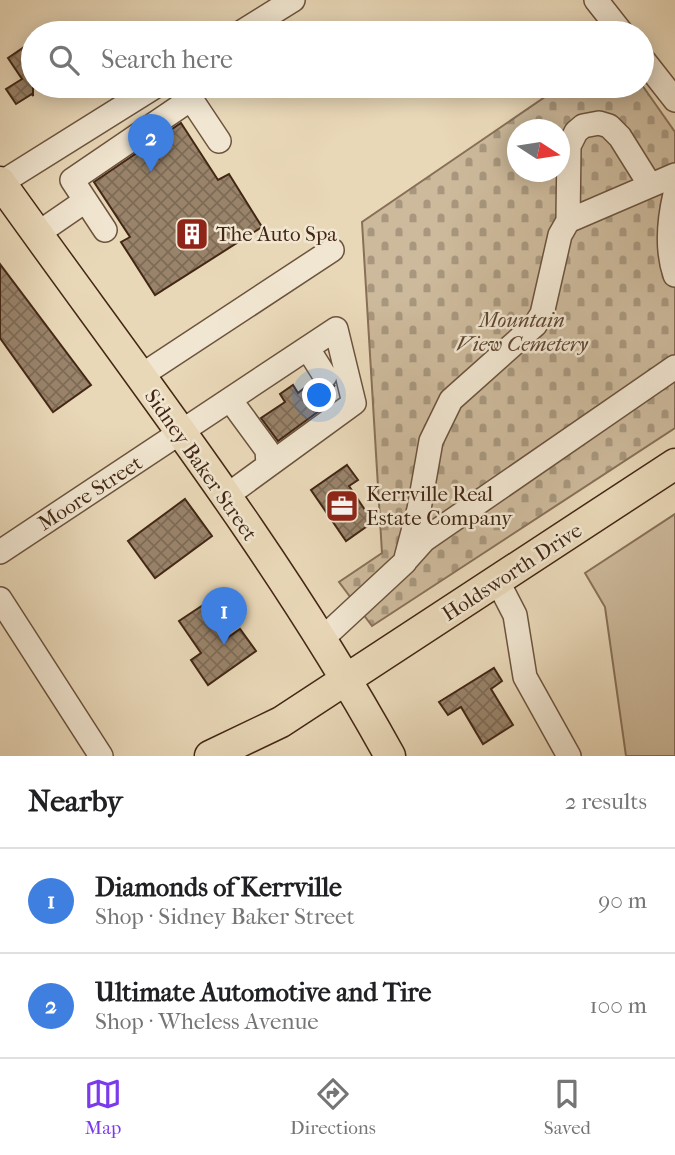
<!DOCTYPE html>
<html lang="en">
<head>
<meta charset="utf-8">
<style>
	body { margin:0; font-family:"IM FELL French Canon",serif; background:#f2f2f2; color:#202124 }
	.compass { position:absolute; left:507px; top:119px; width:63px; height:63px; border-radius:50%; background:#fff; box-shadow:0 4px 18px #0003; rotate:102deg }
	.you { position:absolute; left:320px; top:396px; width:24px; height:24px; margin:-18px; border:5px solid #fff; border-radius:50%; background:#1a73e8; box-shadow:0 0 0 10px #1a73e833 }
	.badge { display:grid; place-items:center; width:46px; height:46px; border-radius:50%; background:#7c3aed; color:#fff; font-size:23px; font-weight:700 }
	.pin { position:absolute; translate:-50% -58px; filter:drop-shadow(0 2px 4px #0008) }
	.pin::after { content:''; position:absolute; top:37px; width:24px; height:21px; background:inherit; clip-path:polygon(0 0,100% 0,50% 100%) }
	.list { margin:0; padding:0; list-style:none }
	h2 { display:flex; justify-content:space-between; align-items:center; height:91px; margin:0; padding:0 28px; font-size:30px }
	h2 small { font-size:23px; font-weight:400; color:#757577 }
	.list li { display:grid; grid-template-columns:46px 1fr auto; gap:21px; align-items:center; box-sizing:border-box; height:105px; padding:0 28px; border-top:2px solid #e0e0e0 }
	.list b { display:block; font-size:26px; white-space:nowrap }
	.list p { margin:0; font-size:23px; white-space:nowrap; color:#757577 }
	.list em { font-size:23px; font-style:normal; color:#757577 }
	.icon { flex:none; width:38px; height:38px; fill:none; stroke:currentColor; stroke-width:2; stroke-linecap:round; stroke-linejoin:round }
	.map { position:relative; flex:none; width:675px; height:756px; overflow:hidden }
	.search { position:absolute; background:#fff; box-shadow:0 4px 18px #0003; left:21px; right:21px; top:21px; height:77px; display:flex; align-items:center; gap:18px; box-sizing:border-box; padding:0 24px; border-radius:38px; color:#757577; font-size:26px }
	.sheet { height:301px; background:#fff }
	nav { display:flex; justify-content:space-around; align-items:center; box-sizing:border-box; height:98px; border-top:2px solid #e0e0e0; background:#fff; font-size:19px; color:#757577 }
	nav a { display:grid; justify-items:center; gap:4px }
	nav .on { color:#7c3aed }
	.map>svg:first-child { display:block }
</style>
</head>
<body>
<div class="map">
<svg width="675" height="756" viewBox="0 0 675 756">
	<defs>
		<pattern id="cemetery-stones" width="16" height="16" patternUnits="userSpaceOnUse" patternTransform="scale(1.75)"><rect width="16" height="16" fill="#cdba9c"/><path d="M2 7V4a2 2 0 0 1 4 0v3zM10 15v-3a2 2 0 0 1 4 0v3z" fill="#a8977e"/></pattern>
		<pattern id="building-cross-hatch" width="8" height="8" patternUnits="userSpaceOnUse" patternTransform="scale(1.75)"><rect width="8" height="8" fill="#99836a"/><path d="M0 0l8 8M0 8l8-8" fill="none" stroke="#7e6b56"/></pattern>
	</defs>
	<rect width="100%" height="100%" fill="#e9d8b8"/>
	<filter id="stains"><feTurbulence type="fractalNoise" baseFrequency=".00286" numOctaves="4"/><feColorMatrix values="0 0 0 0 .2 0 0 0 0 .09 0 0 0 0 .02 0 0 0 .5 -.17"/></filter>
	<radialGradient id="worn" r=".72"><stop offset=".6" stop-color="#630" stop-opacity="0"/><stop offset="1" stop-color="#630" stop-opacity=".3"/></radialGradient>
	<path fill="url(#cemetery-stones)" stroke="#887058" stroke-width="2" fill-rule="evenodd" d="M642,85l33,47v296l-303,198 -33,-44 43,-29 -20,-331 199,-136zM518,130h42v42h-42z"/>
	<path fill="#cdba9c" stroke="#887058" stroke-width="2" d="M675,514v242h-49l-21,-149 -20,-34z"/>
	<path fill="url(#building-cross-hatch)" stroke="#432715" stroke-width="2" d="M33,41v55l-1,-2 -16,10 -10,-15 16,-10 -14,-21z
		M181,123l37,57 11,-6 33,53 -107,68 -34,-53 9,-5 -36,-55z
		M0,264l91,121 -38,27 -53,-74z
		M312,382l13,8 10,-5 -10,10 5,8 -52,38 -17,-23 24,-16 -5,-8 13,-9 5,8z
		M347,465l11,15 -9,6 24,36 -27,19 -35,-51z
		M185,499l27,37 -57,42 -27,-37z
		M203,605l24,33 13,-9 16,22 -48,34 -17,-25 10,-7 -22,-32z
		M494,668l8,13 -11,8 22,36 -30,19 -22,-37 -13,8 -9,-13z"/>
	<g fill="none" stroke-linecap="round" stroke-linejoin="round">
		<defs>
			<path id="minor" d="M596,0l26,33
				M240,33l53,-33
				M642,58l33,42
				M1,183l155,-97
				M675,194c-6,26 -9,55 0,81
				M568,221l1,-75 7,-14 7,-6 16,-3 10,3 11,11 30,48
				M105,230l-33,-50 119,-81 28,42
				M37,234l48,-33
				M308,349l17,27
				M139,377l193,-127
				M231,401l36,49 1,15
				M0,552l336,-223 18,74 -129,94
				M407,559l17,-19 251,-173
				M498,582l17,33 10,62 44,79
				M0,599l101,157
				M322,639l83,-77 14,-53 12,-68 20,-41 84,-75 7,-11 18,-79 8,-14 107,-46"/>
			<path id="major" d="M0,182c134,188 279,372 390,574
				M210,756l71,-34 394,-258"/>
		</defs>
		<use href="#minor" stroke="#6c533e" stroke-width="26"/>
		<use href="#major" stroke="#432715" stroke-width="33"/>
		<use href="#minor" stroke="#f1e6d1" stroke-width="23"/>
		<use href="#major" stroke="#e9d8b8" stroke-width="30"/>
	</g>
	<defs>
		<symbol id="building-square" viewBox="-11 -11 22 22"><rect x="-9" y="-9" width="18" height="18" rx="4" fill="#8f2418" stroke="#f1e6d1"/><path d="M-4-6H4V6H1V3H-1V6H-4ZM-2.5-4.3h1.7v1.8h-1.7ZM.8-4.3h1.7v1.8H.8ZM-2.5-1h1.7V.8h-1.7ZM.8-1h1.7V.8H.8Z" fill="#fff"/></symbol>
		<symbol id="office-square" viewBox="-11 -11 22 22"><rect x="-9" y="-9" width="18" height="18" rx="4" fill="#8f2418" stroke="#f1e6d1"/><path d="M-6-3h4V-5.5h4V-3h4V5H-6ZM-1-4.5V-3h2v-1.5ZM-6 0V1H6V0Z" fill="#fff"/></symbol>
	</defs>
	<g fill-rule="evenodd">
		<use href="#building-square" x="173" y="215" width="38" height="38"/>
		<use href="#office-square" x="323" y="487" width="38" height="38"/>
	</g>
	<g text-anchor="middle" stroke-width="5" stroke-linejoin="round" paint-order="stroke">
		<g font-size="21" fill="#432715" stroke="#f1e6d1" text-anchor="start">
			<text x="216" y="241">The Auto Spa</text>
			<text x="366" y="501">Kerrville Real<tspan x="366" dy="24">Estate Company</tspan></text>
		</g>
		<g font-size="21" font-style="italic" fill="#5f4430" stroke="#f1e6d1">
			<text x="522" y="327">Mountain<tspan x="522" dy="24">View Cemetery</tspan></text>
		</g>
		<g font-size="21" fill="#432715" stroke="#f1e6d1">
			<text transform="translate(201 465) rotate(55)" y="7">Sidney Baker Street</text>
			<text transform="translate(90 493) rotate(-33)" y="7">Moore Street</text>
			<text transform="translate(512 572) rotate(-33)" y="7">Holdsworth Drive</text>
		</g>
	</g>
	<rect width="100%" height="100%" filter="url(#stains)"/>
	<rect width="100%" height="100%" fill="url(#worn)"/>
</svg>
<svg class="compass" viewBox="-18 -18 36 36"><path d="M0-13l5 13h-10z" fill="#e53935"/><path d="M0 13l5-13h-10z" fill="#757577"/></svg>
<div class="you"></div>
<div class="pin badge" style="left:224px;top:645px;background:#3f7fe0">1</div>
<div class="pin badge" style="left:151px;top:172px;background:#3f7fe0">2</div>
<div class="search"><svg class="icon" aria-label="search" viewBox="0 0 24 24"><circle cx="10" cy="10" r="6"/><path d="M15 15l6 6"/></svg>Search here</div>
</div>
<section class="sheet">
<h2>Nearby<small>2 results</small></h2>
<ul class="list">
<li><span class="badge" style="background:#3f7fe0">1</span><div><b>Diamonds of Kerrville</b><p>Shop · Sidney Baker Street</p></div><em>90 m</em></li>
<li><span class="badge" style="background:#3f7fe0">2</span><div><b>Ultimate Automotive and Tire</b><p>Shop · Wheless Avenue</p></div><em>100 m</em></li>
</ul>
</section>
<nav>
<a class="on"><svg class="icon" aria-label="map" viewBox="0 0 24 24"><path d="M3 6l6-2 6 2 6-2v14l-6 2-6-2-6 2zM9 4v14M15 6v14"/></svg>Map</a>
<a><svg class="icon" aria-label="directions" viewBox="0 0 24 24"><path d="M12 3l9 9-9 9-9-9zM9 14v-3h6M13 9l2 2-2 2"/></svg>Directions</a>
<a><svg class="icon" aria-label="saved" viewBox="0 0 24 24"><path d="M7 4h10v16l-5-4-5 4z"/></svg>Saved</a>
</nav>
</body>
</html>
